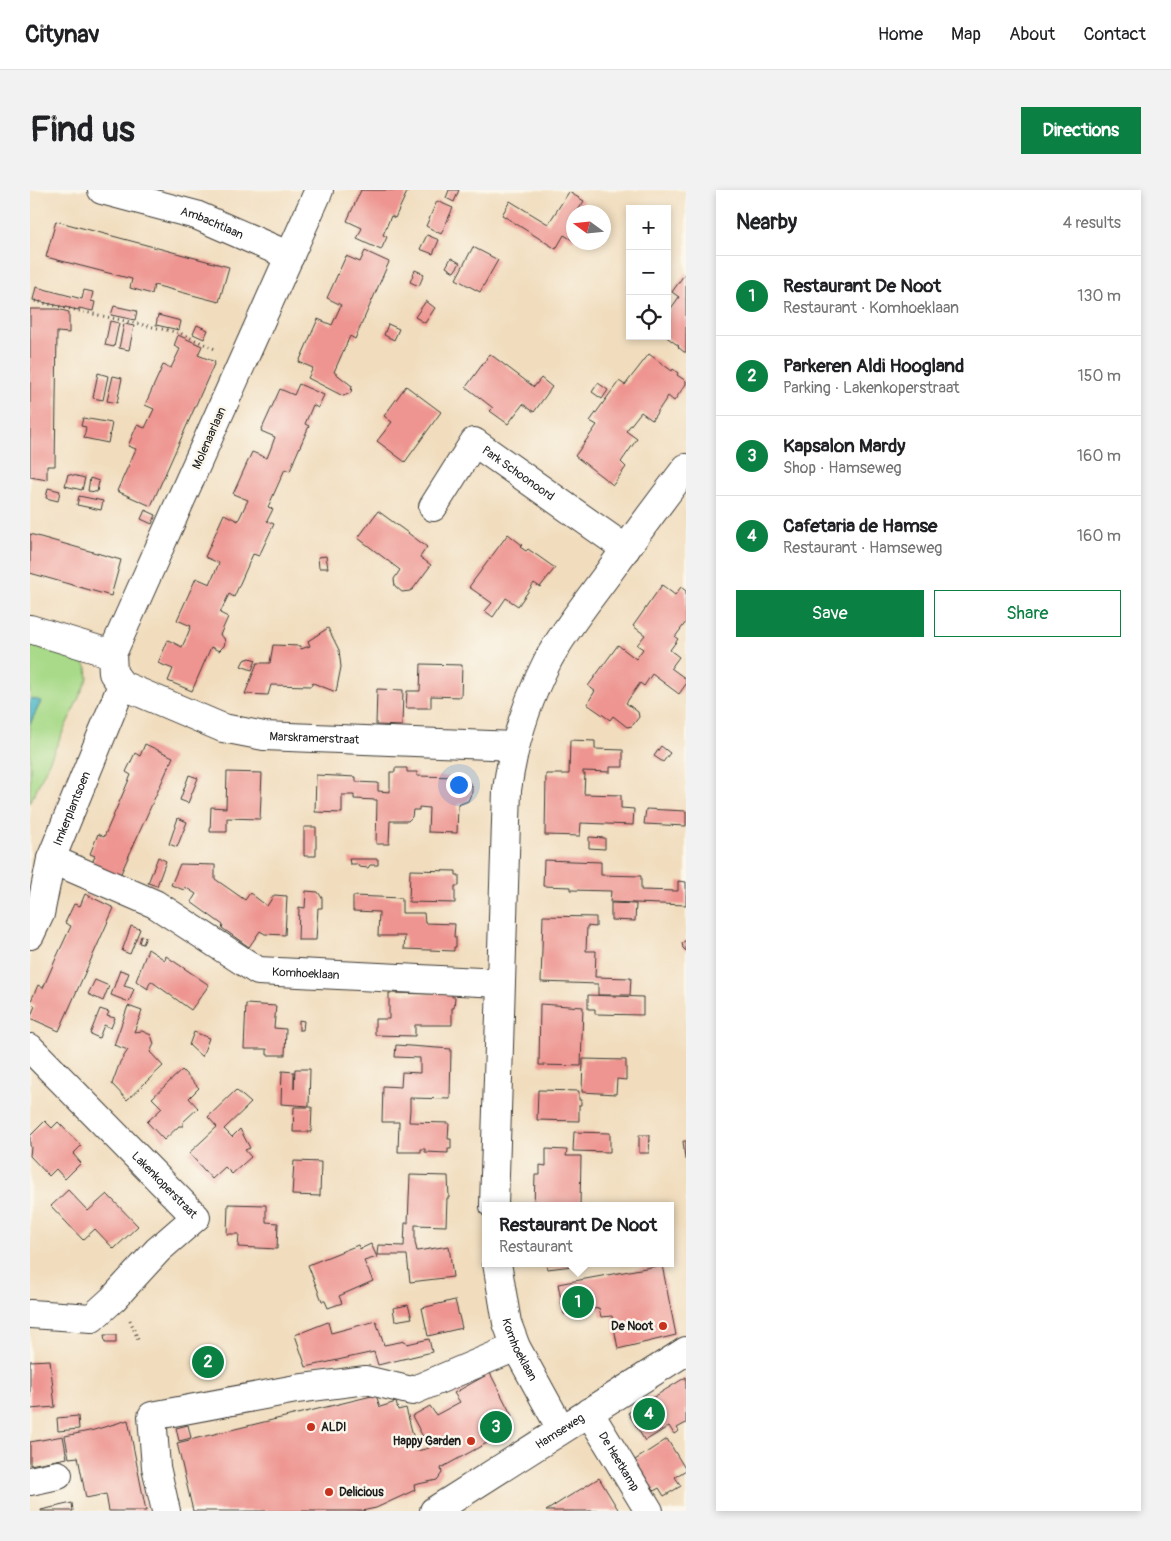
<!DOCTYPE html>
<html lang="en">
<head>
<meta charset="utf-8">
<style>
	body { margin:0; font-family:Pangolin,sans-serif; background:#f2f2f2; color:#202124 }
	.controls { position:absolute; right:15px; top:15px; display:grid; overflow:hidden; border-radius:0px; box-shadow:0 2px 8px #0003 }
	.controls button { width:45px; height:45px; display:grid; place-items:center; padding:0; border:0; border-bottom:1px solid #e0e0e0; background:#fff; color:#202124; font:25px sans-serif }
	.compass { position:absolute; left:536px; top:15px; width:45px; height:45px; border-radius:50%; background:#fff; box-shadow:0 2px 8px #0003; rotate:285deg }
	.you { position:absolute; left:428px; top:594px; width:18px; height:18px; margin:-12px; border:4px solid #fff; border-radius:50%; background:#1a73e8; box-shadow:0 0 0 8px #1a73e833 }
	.badge { display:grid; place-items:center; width:32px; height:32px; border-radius:50%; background:#0b8043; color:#fff; font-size:16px; font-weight:700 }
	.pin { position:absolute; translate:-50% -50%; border:2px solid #fff; box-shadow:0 1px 5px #0006 }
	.popup { position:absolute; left:452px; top:1012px; width:192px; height:65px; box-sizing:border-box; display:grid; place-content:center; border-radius:0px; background:#fff; filter:drop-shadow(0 1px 4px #0005); font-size:16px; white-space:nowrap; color:#757577 }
	.popup b { font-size:19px; color:#202124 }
	.popup::after { content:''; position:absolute; left:50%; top:100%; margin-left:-10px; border:10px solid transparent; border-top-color:#fff }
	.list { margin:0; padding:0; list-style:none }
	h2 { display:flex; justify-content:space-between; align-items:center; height:65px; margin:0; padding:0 20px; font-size:21px }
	h2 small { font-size:16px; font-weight:400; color:#757577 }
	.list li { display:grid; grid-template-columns:32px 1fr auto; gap:15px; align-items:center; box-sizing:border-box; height:80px; padding:0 20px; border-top:1px solid #e0e0e0 }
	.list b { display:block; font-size:19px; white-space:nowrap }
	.list p { margin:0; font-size:16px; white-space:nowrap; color:#757577 }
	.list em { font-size:16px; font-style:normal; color:#757577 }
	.actions { display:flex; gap:10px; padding:15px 20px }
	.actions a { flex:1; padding:11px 0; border:1px solid #0b8043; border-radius:0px; text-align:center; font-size:18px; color:#0b8043 }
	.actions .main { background:#0b8043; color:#fff }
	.icon { flex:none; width:28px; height:28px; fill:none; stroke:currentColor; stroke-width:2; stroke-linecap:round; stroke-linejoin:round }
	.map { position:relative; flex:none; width:656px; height:1321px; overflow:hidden; border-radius:0px }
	header { display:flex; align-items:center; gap:30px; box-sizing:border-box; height:70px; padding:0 25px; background:#fff; border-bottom:1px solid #e0e0e0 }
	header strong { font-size:24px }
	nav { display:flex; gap:28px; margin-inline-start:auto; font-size:18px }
	.intro { display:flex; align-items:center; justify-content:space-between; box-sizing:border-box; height:120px; padding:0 30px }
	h1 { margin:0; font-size:35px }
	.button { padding:12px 22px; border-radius:0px; background:#0b8043; color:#fff; font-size:18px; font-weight:700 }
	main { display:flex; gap:30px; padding:0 30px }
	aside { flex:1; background:#fff; border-radius:0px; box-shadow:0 2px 8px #0003 }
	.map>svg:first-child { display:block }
</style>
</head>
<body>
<header>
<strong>Citynav</strong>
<nav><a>Home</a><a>Map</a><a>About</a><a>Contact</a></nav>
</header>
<div class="intro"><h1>Find us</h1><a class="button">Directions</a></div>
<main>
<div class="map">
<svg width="656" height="1321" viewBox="0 0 656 1321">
	<rect width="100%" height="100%" fill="#fbf7ec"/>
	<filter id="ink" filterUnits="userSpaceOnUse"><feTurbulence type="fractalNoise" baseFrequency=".02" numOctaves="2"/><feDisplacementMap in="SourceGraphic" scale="10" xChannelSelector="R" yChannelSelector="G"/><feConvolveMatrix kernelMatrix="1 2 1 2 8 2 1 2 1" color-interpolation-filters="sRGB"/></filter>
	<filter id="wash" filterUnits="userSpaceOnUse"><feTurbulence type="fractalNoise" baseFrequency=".0096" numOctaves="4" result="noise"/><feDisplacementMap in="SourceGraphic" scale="20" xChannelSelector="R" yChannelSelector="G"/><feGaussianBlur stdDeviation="1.12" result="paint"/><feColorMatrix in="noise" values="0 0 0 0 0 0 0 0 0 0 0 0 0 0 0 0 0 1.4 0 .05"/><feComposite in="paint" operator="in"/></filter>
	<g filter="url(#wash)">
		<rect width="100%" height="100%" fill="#f1ddbe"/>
		<path fill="#a8da89" stroke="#627b52" d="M0,455l52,15 5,8 1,10 -58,125v-79l11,-22 -11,-4z"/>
		<path fill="#4ab6c7" stroke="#336972" d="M0,508l11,3 -11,23z"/>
		<g id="blocks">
			<path fill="#ee9591" d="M331,0h47l-13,28 -4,-2 -8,19 4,2 -6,13 -24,-11 5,-11 -15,-7z
				M419,0h10l-5,12 -8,-4z
				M539,2l15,9 -7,11h-3v29l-10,-6 -8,14 -54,-34 8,-14 38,23z
				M407,11l16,7 -12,26 -15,-8z
				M26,31l173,46 -10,35 -65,-17 -2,9 -22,-6 2,-9 -86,-22z
				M397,45l12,5 -6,14 -13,-5z
				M443,57l25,13 -18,32 -24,-13z
				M335,61l24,11 -34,77 -5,-3 -16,36 18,14 -1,7 -8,3 -35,-18 5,-10 -14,-6 19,-43 14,6 9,-20 -14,-7 19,-42 14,6z
				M421,68l9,5 -6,9 -8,-5z
				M385,80l9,4 -5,12 -9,-4z
				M656,82v80h-2l-6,-5 1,-1 -14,-10h2v-22l12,-17 -7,-5z
				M6,97l46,12 2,-9 9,2 -2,9 4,1 -2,9 -14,-3 -1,2 -45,-10z
				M396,111l9,7 -10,15 -10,-6z
				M84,116l23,5 -2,9 -24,-5z
				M0,119h27l12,3v21l-12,-1 -2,134h-8v14l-17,-3z
				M128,125l23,6 -2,9 -23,-5z
				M80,131l9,2 -5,24 -9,-2z
				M94,134l10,2 -5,24 -10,-2z
				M358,134l11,5 -5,11 -10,-5z
				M167,135l11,5 -4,9 -11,-5z
				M148,145l24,11 -4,9 17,7 -64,144 -34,-15 19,-42 -8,-3 9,-21 8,3 9,-19 -9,-4 18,-40 8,3 9,-19 -6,-3z
				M460,164l44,33 7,-9 11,9 -18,25 -11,-8 -15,20 -18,-13 3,-3 -27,-21z
				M619,164l23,17 1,-2 5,4 -1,2 9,6v3l-12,17 -6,-5 -16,24 -11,-8 -15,19 11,8 -16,23 5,5 -13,18 -38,-29 22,-31 -7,-4 29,-40 6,4z
				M68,183l10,3 -5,24 -10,-2z
				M83,186l9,2 -5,25 -10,-2z
				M568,193l10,7 -6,9 -10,-7z
				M269,194l25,11 -6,13 -5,-3 -8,19 4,2 -14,32 -5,13 -5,-2 -17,38 5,2 -6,12 7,3 -15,32 -6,-2 -19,43 -5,-3 -9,19 8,4 -8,18 4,3 1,4 -1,4 -5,5 -8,-4 -19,44 -24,-10 5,-12 -15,-6 10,-23 14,7 5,-11 4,-10 -14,-6 19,-42 14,6 9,-21 -14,-6 19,-43 14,7 10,-21 -15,-6 19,-42 15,6 4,-10 4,-11 -14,-6 19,-42 14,6z
				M376,196l35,26 -36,50 -28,-21 15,-19 -8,-6z
				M53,228l29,5 -4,20 -24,-5 2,-11 -5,-1z
				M38,284l17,4 -3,12 -17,-4z
				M60,288l9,3 -2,11 -9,-1z
				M18,298l12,3 -2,10 -12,-3z
				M49,306l24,5 -2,9 -24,-5z
				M115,320l11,5 -4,9 -11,-5z
				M348,321l49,36 -7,10 11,8 -18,24 -3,2 -8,1 -7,-6 -1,-7 6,-9 -42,-32z
				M0,344l91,26 -10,36 -81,-23z
				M478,344l14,11 -2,2 6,4 2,-2 27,19 -15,19 -6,-4 -16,23 -12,-8 -13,19 -8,-6 7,-8 -23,-16z
				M296,366l2,12h-9l-1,-11z
				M632,395l13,10 6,-8 5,4v31l-11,15 3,2 -8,11 9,7 -8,11 15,11v5l-7,10 -27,-20 -8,12 -4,-3 -14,20 12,9 1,5 -7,9 -5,1 -14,-11 -3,4 -23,-16 8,-13 -7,-5 30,-41 18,14 7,-10 -6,-4 8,-10 -12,-9z
				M298,438l11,22 2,17 -5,25 -23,-9 -2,3 -40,-1 -3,10 -23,-1 12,-31h13l3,-18 27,1 1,3 9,-3 -2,-5z
				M220,468l6,2 -4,10 -11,-4 3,-6z
				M391,474l41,1 -1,32 -30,-1v12h-25l1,-17h13z
				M347,499l26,1 -1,36 -26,-1z
				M540,550l25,1v8l28,1v17h-13v5l-27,-1v3h2l-1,20 37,1v13l13,1 -1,16 -52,-2 -1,13 -35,-1 1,-61h23z
				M115,554l28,13 -55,123 -28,-12 5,-12 -5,-2 8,-20 6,3 27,-62 -5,-3 9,-19 5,3z
				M631,556l9,7 -7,9 -9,-6z
				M365,578h12v4h10v4l42,1 9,4 4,5v6l-4,9 -10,4 -1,28 -29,-1 1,-24 -10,-1v3h-6l-1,7 -4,4h-18l-1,23h-13l1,-44 -23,-1v-4h-12v18l-27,-1 1,-37 40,2v5l22,1v8l12,1v-20h5z
				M197,582l35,1 -2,46 -33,-1v14h-17l1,-25 15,1z
				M159,585l9,3 -10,25 -8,-3z
				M616,619l40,2v15l-42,-2z
				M148,628l9,4 -10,25 -8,-3z
				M274,637h12v29h-12z
				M559,647l16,1v11l-16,-1z
				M128,667l8,4 -9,25 -9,-3z
				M319,669h29v6h-8l-2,3 -9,-1 -2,-3h-7z
				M514,670l57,2v13l40,1v14l37,1v-10l8,1v23l-76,-3 1,-11 -40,-1v-3l-28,-1z
				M150,674l35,1v14l30,21 5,-7 17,13 7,-11 13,1 -2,39 -20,-1 -5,-3 -11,16 -27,-19 1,-3 -32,-23 5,-8 -11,-7 -1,3 -13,-5z
				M380,680l46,1v4h3v11h-4v17l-46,-1z
				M276,701l12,1 4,6v10h-4l-2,32h-18l1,-33 6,1z
				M55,704l29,14 -55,123 -29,-13 5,-12 -5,-3 8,-18 5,3 14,-32 14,-30 -6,-3 9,-19 6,2z
				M323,706l49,2v15h22l1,10 30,1 -1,13h2v10h-2v4l-50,-2 1,-13h-27l1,-24 -26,-1z
				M581,713l25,1 -1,17 -24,-1z
				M513,726l53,1v10l-9,-1 -1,25h10l-1,26 36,1 -1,17h-32v-11l-57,-2z
				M101,736l9,3 -10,25 -8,-3z
				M111,746l5,1 -3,7 -4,-1z
				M656,750v11l-3,-3 -1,-5z
				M118,759l17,11 1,-4 43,29 -18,25 -40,-29 -3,6v2l-12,-8z
				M90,780l9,3 -5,13 10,3 -5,13 -18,-7z
				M65,790l14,6 -6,15 -15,-7z
				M405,802l17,2v3h3l-1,11h-2v17h-37v11l-40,-1v-16h14v-26l46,1z
				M558,805l55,2v18l-48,-1v-5h-7z
				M216,814l30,2 -2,22 12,1 -1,26h-18v-6h-23z
				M510,814l43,3 -2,59 -42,-1z
				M98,816l14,5 -8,21 8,-1 9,4 3,9 -4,8 13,14 -36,34 -15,-16 8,-22 8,-12 -14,-5z
				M70,819l9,3 -2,4 8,2 -4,10 -7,-3 -5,13 -9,-4z
				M269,830l5,1 -1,9h-4z
				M164,842l15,6 -7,19 -13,-12z
				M366,855l55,4 -1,50 -40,-1v12l-1,12 40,1 -1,16h3v10h-3v4l-23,-1v-3h-4v3h-23l1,-30h-17l1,-36 18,1 1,-15 18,1v-15l-25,-1z
				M553,869l43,1v20l-9,-1 -1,15 -34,-2z
				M265,879h15l-1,37 -28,-2 1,-33 12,1v17z
				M152,880l17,18 -10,10 9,10 -15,14v4h-4l-15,14 -17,-18 15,-14 -10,-10z
				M206,900l15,13 -27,26 8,8 8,-8 10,19 -5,2 6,7 -19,17 -7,-7 -13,12 -23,-26 28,-26 -9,-10z
				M508,900l41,1v9h2v5h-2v16l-42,-1z
				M264,917h18l-1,25h-18z
				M15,931l7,7 6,-6 23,24 -8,8 8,9 -16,16 -9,-10 -7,7 -19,-20 1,-9 -1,-2v-9z
				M544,942l36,1v19l-37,-1z
				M609,945h11l-1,18h-10z
				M653,951h3v18h-1z
				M516,959l21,1 -1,6h15l-1,50h-46l1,-31h5v-10l6,1z
				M264,971l27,1 -1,34 -28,-1z
				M380,985l38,1 1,22h-2l-1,28 -31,-1v17l2,9 32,-5 4,31 -43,5 -3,-27h-30l1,-10 26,1 1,-23h3z
				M38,1000l20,21 19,-17 31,32 -24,23 -19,-20 -12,11 -32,-34z
				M198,1014l38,1v17l12,1 -1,26 -39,-2 1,-13h-12z
				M341,1054l6,13 -13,4 9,20 -34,15 3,7 -14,5 -3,-7h-3l-14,-36 50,-20 2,4z
				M516,1073h35v2l-34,4z
				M632,1075l14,70 -58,14 -6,-33 -11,1 -2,-9 -35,6 -6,-30z
				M425,1110l7,28 -34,8 -6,-28z
				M378,1115l4,13 -17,3 -2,-13z
				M346,1131l8,24 21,-4 2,3 22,-5 3,13 -54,13 -4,-13 -68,15 -11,-32 33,-13 3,11z
				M74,1145h12v8h-11z
				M20,1170l5,47 -25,2v-48z
				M460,1183l22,43 -5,16 -66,36 1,5 -5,7 -23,5 1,5 -39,18 -14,3h-169l-16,-68 199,-48 4,12 16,-5 2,8 8,-2 11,43 12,-3 -17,-32 18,-10 6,9 24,-13 -6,-9z
				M656,1187v46l-9,5 2,3 -5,3 -5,-8 -24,15 -17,-28z
				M48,1226l1,13 -21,2 -1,-13z
				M98,1230l18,91h-37l-3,-17 -20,4 -8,-41 -9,1 -4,-22 29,-6z
				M158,1235l3,13 -12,3 -3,-13z
				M33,1246l4,22 -37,7v-23z
				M637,1249l19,31 -11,7 6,9 -17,10 -5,-8 -5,3 -19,-31z
				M569,1288l20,33h-73l17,-11z
				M42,1313l1,8h-32v-1z"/>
		</g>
	</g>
	<g filter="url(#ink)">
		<use href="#blocks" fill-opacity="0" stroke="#3c3934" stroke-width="1"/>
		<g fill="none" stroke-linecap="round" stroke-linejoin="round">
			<defs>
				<g id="minor">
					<path id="s1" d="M72,0l94,25 94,41"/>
					<path id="s2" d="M289,0l-207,464 1,19 9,12 101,43 41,8 251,10"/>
					<path id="s3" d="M403,317l41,-65 152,107"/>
					<path d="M0,439l82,25"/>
					<path id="s4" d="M21,669l104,45 103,67 242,12"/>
					<path id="s5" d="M0,745l10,-21 11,-55 71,-174"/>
					<path id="s6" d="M0,858l166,169 -38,33 -45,49 -21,19 -62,-4"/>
					<path d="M464,1016l13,-416c6,-45 20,-89 41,-130 17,-31 40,-59 61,-88 25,-35 51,-70 77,-104"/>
					<path id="s7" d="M467,1073l10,60 9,24 45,82"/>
					<path id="s8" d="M559,1222l60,99"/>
					<path d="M0,1291l28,-6"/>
					<path d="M136,1321l-10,-44 -4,-51 144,-27 70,-9 46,11 104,-44"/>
					<path id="s9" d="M404,1321l252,-160"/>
				</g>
			</defs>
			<use href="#minor" stroke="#3c3934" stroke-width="30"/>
			<path stroke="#3c3934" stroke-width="3" stroke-dasharray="1 4" stroke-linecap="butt" d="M0,110l150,33 37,17
				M100,1130l9,22"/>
			<use href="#minor" stroke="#fff" stroke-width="28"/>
		</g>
	</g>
	<g fill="#c8321e" stroke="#fbf7ec" stroke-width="2">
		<circle cx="633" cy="1136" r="5"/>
		<circle cx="281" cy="1237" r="5"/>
		<circle cx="441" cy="1251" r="5"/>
		<circle cx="299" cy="1302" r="5"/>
	</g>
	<g text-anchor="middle" stroke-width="5" stroke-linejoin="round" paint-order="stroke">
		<g font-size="12" fill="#1c1c1c" stroke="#fbf7ec">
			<text dy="4" stroke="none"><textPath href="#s1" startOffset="115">Ambachtlaan</textPath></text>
			<text transform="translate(179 248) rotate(-66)" y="4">Molenaarlaan</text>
			<text dy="4" stroke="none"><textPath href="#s3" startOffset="131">Park Schoonoord</textPath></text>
			<text dy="4" stroke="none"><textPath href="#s2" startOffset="744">Marskramerstraat</textPath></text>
			<text dy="4" stroke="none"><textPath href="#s5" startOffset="134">Imkerplantsoen</textPath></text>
			<text dy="4" stroke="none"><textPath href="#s4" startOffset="284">Komhoeklaan</textPath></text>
			<text dy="4" stroke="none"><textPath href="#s6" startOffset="192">Lakenkoperstraat</textPath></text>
			<text dy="4" stroke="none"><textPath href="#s7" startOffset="90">Komhoeklaan</textPath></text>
			<text dy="4" stroke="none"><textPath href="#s9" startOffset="149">Hamseweg</textPath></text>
			<text dy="4" stroke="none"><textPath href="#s8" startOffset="58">De Heetkamp</textPath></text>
		</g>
		<g font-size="12" font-weight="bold" fill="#1c1c1c" stroke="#fbf7ec" text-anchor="end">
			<text x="623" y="1140">De Noot</text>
			<text x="291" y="1241" text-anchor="start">ALDI</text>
			<text x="431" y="1255">Happy Garden</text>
			<text x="309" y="1306" text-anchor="start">Delicious</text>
		</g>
	</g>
</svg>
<div class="controls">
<button>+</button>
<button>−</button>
<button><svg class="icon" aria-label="locate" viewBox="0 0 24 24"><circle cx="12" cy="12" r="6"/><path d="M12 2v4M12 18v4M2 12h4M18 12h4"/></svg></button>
</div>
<svg class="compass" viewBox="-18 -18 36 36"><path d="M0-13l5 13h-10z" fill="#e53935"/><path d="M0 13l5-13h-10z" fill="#757577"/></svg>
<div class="you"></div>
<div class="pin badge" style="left:548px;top:1112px">1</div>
<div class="popup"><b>Restaurant De Noot</b>Restaurant</div>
<div class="pin badge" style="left:178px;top:1172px">2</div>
<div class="pin badge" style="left:466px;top:1237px">3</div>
<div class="pin badge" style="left:619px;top:1224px">4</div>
</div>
<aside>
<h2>Nearby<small>4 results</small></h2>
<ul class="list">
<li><span class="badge">1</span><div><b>Restaurant De Noot</b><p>Restaurant · Komhoeklaan</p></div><em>130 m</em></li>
<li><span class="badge">2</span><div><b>Parkeren Aldi Hoogland</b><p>Parking · Lakenkoperstraat</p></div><em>150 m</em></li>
<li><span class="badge">3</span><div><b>Kapsalon Mardy</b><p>Shop · Hamseweg</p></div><em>160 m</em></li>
<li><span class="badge">4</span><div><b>Cafetaria de Hamse</b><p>Restaurant · Hamseweg</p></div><em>160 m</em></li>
</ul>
<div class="actions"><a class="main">Save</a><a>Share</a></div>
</aside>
</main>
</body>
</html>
